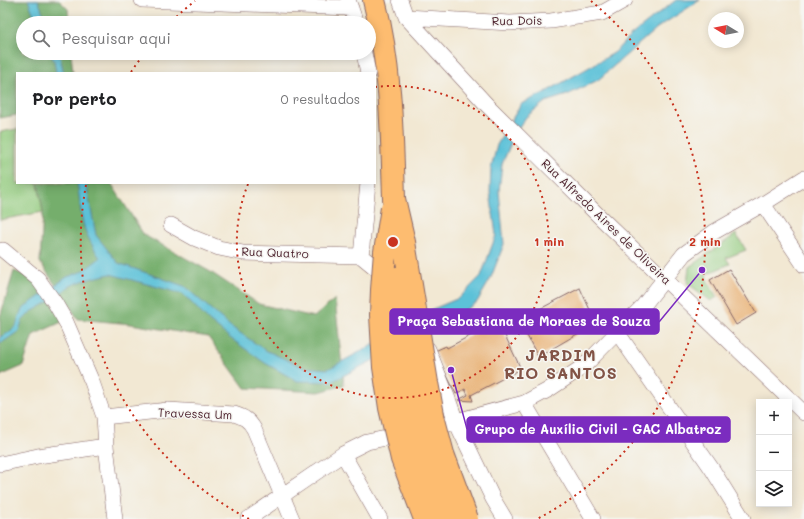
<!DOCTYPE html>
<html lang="pt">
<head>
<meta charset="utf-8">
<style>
	body { margin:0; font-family:Mali,sans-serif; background:#f6f6f6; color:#202124 }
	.controls { position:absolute; right:12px; bottom:12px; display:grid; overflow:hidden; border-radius:0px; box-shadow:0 2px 10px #0003 }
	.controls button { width:36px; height:36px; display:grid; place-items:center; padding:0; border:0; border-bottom:1px solid #e0e0e0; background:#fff; color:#202124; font:20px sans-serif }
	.compass { position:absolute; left:708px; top:12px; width:36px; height:36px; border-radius:50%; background:#fff; box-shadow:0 2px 10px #0003; rotate:280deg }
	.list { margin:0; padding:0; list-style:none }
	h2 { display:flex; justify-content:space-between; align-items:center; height:52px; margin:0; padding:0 16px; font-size:17px }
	h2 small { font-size:13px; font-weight:400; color:#757577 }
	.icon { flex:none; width:22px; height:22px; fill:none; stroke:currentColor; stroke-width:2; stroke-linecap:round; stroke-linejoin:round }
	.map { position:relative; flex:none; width:804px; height:519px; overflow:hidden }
	.search { position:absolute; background:#fff; box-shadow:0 2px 10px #0003; left:16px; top:16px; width:360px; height:44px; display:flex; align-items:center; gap:10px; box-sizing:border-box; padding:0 14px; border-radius:22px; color:#757577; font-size:15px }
	.panel { position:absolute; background:#fff; box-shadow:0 2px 10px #0003; left:16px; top:72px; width:360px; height:112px; border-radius:0px }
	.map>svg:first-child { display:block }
</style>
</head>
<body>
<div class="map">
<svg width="804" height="519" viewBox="0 0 804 519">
	<rect width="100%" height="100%" fill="#f6f6f2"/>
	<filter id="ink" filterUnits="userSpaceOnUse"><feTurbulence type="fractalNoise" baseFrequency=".025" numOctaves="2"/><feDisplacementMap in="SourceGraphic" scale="8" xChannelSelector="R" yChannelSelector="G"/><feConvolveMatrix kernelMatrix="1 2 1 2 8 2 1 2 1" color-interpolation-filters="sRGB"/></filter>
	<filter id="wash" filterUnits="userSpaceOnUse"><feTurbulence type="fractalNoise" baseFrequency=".012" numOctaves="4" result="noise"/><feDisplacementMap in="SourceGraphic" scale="16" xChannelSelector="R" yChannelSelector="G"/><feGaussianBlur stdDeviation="0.9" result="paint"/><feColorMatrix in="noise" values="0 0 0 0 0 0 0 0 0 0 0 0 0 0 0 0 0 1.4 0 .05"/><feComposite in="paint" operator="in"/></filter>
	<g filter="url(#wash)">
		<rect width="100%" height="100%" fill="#f2e8d3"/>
		<path fill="#92ca7d" stroke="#6e7454" d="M17,129v54h21l5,29 -43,8v-88z
			M736,234l10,16 -20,8 4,6 -24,10 1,6 10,17 -6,4 -24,-18 2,-16z"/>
		<path fill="#75ae6c" stroke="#60664c" d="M0,0h59l9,9 1,14h-46v30h48l2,20h-56v42l-17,3z
			M38,183h73l33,52 65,36 50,33 55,13 21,-18 9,86 -25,7 -74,-4 -37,-51 -77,-13 -53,-5 -38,-57 3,-50z
			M14,271l22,8 28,42 -31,14 -10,31 -23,10v-59z"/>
		<path fill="#5bc1d8" stroke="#527082" d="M28,0h10l9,23h-10z
			M676,0h24l-43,28 -59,52 -31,15 -22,7 -19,15 -11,17 -13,30 -3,27 5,53 -14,36 -13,22 -33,22 -113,58 -34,-1 -32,-18 -35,-25 -21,-17 -26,-27 -73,-20 -25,6 -15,6 -23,17 -16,9 -9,9 -3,10 -19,13v-7l8,-4 8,-7 5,-15 8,-7 38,-27 16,-6 17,-13c-6,-9 -11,-18 -15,-28 -5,-14 -5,-32 -8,-47h9l10,52 22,28 66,23 46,40 35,24 38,17 25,2 41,-22 64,-38 26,-11 22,-22 15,-41 -6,-43 1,-23 6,-24 24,-41 23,-11 70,-40 16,-17z
			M50,53h9l5,20h-8l-2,-12z"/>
		<g id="blocks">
			<path fill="#e9b479" d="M729,269l27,44 -20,12 -26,-45z
				M580,288l16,35 -58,34 -19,-37z
				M498,321l23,48 -50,26 2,6 -15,-1 10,-5 -3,-6 -9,5 -21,-43 11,-5 1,2z"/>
		</g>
	</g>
	<g filter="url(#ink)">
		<use href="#blocks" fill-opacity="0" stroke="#856566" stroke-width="1"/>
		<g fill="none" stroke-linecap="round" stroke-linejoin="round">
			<defs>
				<path id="minor" d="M142,0l209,8
					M348,0l8,23
					M400,0l6,17 81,88 114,113 203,195
					M406,17l104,6 41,-2 51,-8 23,-13
					M364,53l4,20
					M763,204l41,61
					M171,225l23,13 25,10 24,5 118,3
					M3,250l35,29 17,24 11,19 26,60 12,35 2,29 9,73
					M361,256l27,22
					M361,256l7,-73
					M617,332l95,137 31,50
					M428,349l20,50 8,23 37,77 12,20
					M524,403l69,116
					M104,417l64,-7 66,4c10,3 15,6 20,15l38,90
					M426,429l98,-26 24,-13 36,-24 59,-60 41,-52 30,-22 49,-28 41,-26
					M343,454l37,65
					M0,464l38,-8 68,-10
					M248,519l95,-65 24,-12 38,-8"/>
				<path id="trunk" d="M374,0c17,65 18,132 20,199"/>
			</defs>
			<use href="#minor" stroke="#856566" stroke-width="16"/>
			<use href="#trunk" stroke="#856566" stroke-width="24"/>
			<use href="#minor" stroke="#fff" stroke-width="15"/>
			<use href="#trunk" stroke="#fdbc70" stroke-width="22"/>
			<defs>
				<path id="motorway-bridge" d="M394,199l10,43 23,141 7,37 9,34 24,65
					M392,208l-7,44 -3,38 -1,25 3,52 6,41 12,51 23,60
					M397,278c4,83 16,165 49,241"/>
			</defs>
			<use href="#motorway-bridge" stroke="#856566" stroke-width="24" stroke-linecap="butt"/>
			<use href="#motorway-bridge" stroke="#fdbc70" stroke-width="22"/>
		</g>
	</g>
	<g fill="none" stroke="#c8321e" stroke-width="2" stroke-dasharray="2 4">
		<path d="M375 87A156 156 0 1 1 248 184"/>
		<path d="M249 519A312 312 0 0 1 86 185M131 72A312 312 0 0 1 144 54M172 21A312 312 0 0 1 195 1M591 1A312 312 0 0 1 537 519"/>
	</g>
	<g text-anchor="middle" stroke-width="3" stroke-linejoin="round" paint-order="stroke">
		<g font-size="12" fill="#4a1f2b" stroke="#f6f6f2">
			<text transform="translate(517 21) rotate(-1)" y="4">Rua Dois</text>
			<text transform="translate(606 222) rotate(44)" y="4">Rua Alfredo Aires de Oliveira</text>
			<text transform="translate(275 253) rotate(2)" y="4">Rua Quatro</text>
			<text transform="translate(195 414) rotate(2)" y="4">Travessa Um</text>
		</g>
		<g font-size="16" font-weight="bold" letter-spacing="1" fill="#825346" stroke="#f6f6f2">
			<text x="561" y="361">JARDIM<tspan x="561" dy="18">RIO SANTOS</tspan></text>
		</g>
	</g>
	<circle cx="393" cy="242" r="6" fill="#c8321e" stroke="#f6f6f2" stroke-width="2"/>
	<g font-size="12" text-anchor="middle" font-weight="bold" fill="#c8321e" stroke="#f6f6f2" stroke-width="3" stroke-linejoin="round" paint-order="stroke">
		<text x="549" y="246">1 min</text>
		<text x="705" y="246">2 min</text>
	</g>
	<path fill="none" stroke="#7b2cbf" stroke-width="1.5" d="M702 270L659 322M451 370L467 429"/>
	<g fill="#7b2cbf" stroke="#f6f6f2" stroke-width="1.5">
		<circle cx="702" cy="270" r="4"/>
		<circle cx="451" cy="370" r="4"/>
	</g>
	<g fill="#7b2cbf" stroke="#7b2cbf" stroke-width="1.5">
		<rect x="390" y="309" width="269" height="25" rx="4"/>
		<rect x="467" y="417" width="263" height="25" rx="4"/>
	</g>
	<g font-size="13" text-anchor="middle" font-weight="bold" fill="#fff">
		<text x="524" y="326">Praça Sebastiana de Moraes de Souza</text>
		<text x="598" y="434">Grupo de Auxílio Civil - GAC Albatroz</text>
	</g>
</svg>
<div class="controls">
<button>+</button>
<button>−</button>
<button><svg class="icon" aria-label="layers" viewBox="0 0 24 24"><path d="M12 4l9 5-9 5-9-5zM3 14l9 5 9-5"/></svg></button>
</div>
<svg class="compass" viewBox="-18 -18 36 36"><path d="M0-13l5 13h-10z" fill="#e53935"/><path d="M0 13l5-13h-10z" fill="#757577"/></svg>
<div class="search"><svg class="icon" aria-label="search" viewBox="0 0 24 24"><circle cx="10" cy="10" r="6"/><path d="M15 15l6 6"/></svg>Pesquisar aqui</div>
<section class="panel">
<h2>Por perto<small>0 resultados</small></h2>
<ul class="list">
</ul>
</section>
</div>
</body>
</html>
